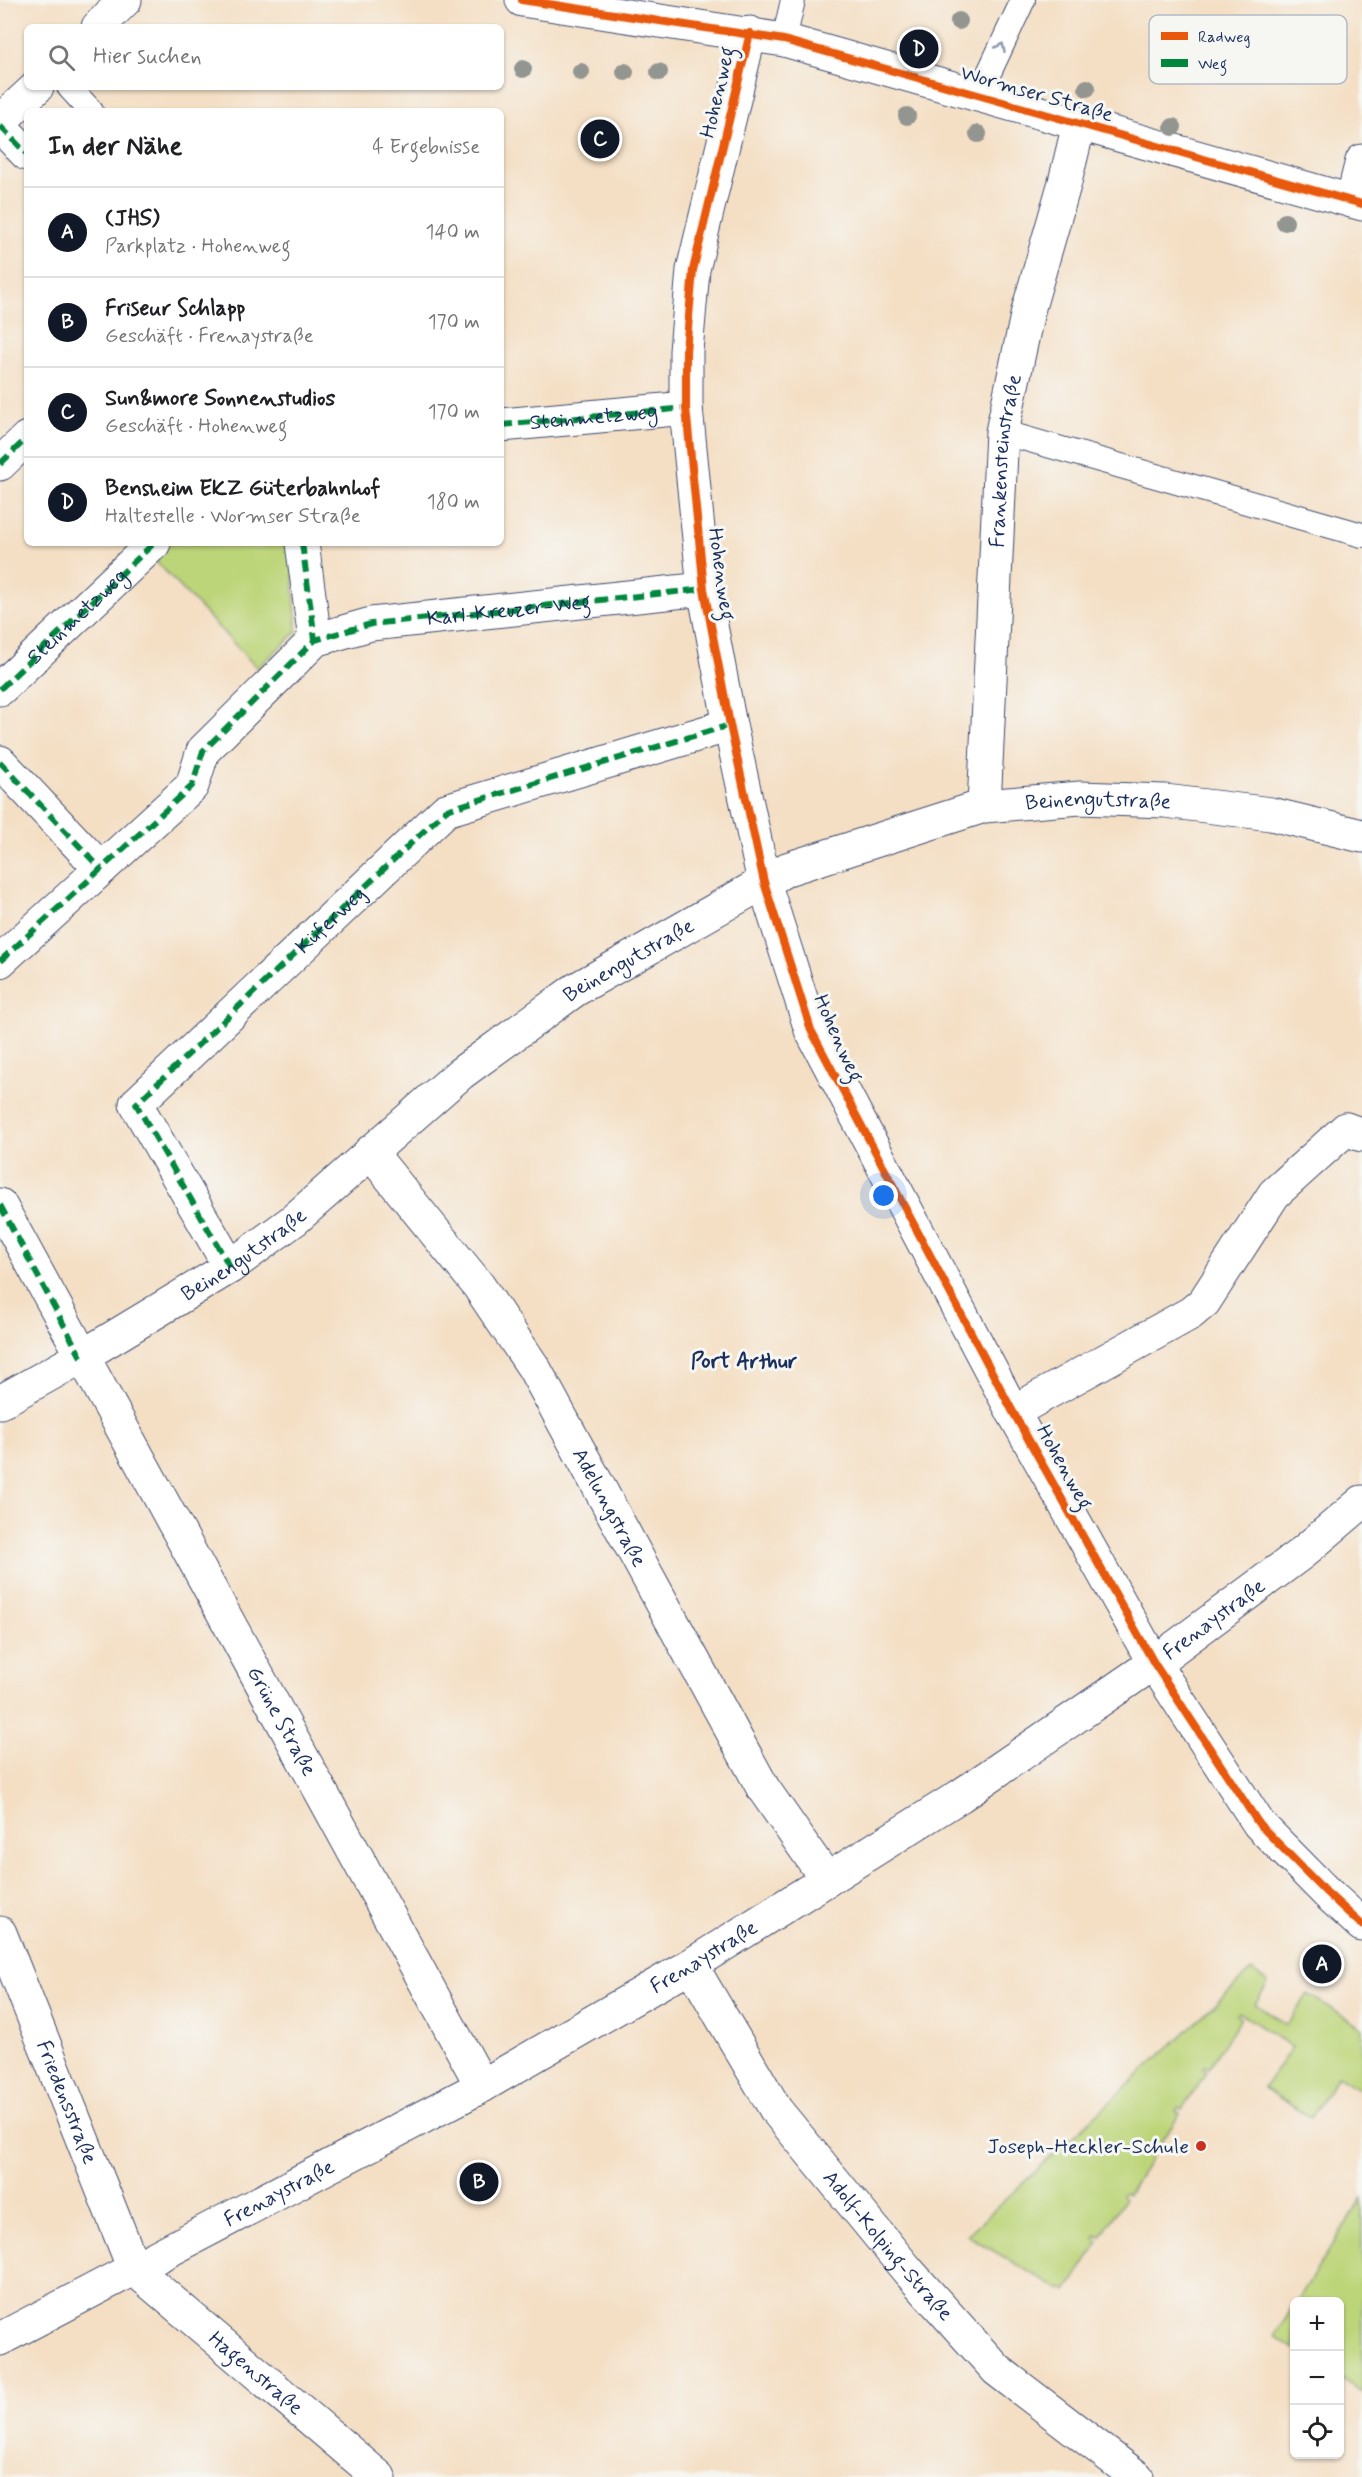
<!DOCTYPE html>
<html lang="de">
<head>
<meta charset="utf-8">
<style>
	body { margin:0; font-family:Mynerve,sans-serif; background:#f6f6f6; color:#202124 }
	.controls { position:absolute; right:18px; bottom:18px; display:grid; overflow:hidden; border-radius:9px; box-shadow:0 2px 4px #0004 }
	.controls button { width:54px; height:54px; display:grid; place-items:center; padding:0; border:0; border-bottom:2px solid #e0e0e0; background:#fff; color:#202124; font:30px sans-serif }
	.you { position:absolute; left:884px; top:1196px; width:21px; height:21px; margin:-15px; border:4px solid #fff; border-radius:50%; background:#1a73e8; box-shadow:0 0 0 9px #1a73e833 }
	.badge { display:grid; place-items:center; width:39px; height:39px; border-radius:50%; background:#111827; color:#fff; font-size:20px; font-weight:700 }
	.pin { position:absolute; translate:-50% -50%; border:3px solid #fff; box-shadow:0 2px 6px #0006 }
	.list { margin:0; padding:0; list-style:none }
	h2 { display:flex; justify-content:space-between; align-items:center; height:78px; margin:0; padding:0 24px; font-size:26px }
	h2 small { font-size:20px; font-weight:400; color:#757577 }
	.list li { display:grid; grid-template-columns:39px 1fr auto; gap:18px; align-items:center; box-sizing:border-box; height:90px; padding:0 24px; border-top:2px solid #e0e0e0 }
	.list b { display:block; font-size:22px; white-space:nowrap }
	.list p { margin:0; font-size:20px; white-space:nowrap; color:#757577 }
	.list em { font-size:20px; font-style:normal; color:#757577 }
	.icon { flex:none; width:33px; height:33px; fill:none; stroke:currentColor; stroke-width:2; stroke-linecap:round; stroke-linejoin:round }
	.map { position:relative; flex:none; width:1362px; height:2477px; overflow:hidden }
	.search { position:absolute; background:#fff; box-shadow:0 2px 4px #0004; left:24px; top:24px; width:480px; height:66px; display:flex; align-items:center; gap:15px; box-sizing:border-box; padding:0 21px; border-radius:9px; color:#757577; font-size:22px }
	.panel { position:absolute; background:#fff; box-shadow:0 2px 4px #0004; left:24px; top:108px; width:480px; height:438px; border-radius:9px }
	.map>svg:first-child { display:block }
</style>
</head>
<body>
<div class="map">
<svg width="1362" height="2477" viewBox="0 0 1362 2477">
	<rect width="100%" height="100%" fill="#f6f6f2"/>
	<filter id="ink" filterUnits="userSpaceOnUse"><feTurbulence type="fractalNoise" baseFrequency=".0167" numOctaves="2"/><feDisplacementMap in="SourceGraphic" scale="12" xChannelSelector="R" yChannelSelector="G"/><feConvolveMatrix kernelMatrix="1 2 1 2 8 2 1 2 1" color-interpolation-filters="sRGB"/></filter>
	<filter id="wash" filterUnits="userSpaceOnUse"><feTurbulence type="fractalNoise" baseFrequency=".008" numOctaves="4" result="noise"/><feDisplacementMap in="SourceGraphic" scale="24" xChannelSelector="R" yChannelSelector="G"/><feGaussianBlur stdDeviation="1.35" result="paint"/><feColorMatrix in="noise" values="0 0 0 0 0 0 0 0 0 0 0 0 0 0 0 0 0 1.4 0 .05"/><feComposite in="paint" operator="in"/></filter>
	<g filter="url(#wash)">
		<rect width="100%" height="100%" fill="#f4dfc4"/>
		<path fill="#bdd579" stroke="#6c826c" stroke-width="1.5" d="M169,543h122l6,89 -40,36 -104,-110z
			M1252,1970l16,13 -13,21 32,21 21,-31 54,34v63l-24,-15 -27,42 -47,-30 28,-41 -53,-35 -2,3 4,3 -32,50 -5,-2 -1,3 4,3 -25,38 -4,-2 -2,3 4,3 -25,38 -5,-2 -2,4 4,3 -24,38 -4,-2 -2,3 3,3 -24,38 -4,-2 -2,3 4,3 -32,50 -4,-3 -2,3 -94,-56z
			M1362,2198v194l-22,-14v-76l-43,-1z
			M1294,2305v44l-19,-13z"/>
	</g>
	<g filter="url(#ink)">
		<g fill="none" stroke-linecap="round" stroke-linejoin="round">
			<defs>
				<path id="lane" d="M784,40l9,-40
					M69,87l22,24
					M979,94l44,-94
					M1002,432l360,103"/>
				<g id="street">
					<path d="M98,27l27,-27"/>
					<path d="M750,33l-57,237 -7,81v57l18,181 26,136 34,157 47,148 202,382 141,251 105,161 66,67 37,34"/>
					<path d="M0,121l37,-34"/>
					<path d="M0,126l27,28"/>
					<path d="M1352,201l10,-40"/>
					<path id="s1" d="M501,425l185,-17"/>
					<path d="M0,464l27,-26"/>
					<path d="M302,543l13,97"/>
					<path d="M0,689l154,-146"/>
					<path d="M0,762l101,107"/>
					<path id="s2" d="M984,806l18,-374 26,-121 37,-129 14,-58"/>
					<path d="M0,961l192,-175 11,-35 112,-111 56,-16 333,-35"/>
					<path id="s3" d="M370,1152l108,133 56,83 229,420 64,92"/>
					<path id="s4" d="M0,1205l482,881"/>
					<path id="s5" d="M230,1267l-94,-163 310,-294 284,-85"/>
					<path id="s6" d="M0,1402l81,-45 149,-90 64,-47 166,-146 115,-84 212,-121 197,-63 96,-8 85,3 106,13 91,22"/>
					<path d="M1013,1412l178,-99 13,-11 70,-108 72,-65 16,6"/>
					<path id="s7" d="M0,1933l134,336 245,208"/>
					<path id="s8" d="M691,1965l85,145 132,161 89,99 140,107"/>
					<path id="s9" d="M0,2339l482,-253 209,-121 269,-169 194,-133 148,-110 60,-51"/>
				</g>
				<path id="primary" d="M522,0l262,40 578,164"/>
			</defs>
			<use href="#lane" stroke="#3c496d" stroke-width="26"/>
			<use href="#street" stroke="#3c496d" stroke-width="35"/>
			<use href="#primary" stroke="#3c496d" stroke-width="35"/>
			<use href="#lane" stroke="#fff" stroke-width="24"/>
			<use href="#street" stroke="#fff" stroke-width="33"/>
			<use href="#primary" stroke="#fff" stroke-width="33"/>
			<g stroke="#00873e" stroke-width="6" stroke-dasharray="12 6" stroke-linecap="butt">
				<path d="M0,126l27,28"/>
				<path d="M501,425l185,-17"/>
				<path d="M0,464l27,-26"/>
				<path d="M302,543l13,97"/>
				<path id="s10" d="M0,689l154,-146"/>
				<path d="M0,762l101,107"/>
				<path id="s11" d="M0,961l192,-175 11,-35 112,-111 56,-16 333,-35"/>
				<path d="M0,1205l81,152"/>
				<path d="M230,1267l-94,-163 310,-294 284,-85"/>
			</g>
			<defs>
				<path id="cycleway" d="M522,0l262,40 578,164
					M750,33l-57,237 -7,81v57l18,181 26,136 34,157 47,148 202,382 141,251 105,161 66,67 37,34"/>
			</defs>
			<use href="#cycleway" stroke="#f6f6f2" stroke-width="11"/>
			<use href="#cycleway" stroke="#e8590c" stroke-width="8"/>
		</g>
		<g fill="#939590">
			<circle cx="959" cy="21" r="9"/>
			<circle cx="523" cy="69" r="9"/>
			<circle cx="581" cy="72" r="9"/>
			<circle cx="625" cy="72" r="9"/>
			<circle cx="659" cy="72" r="9"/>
			<circle cx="1087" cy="88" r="9"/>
			<circle cx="907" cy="116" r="9"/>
			<circle cx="1173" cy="127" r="9"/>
			<circle cx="978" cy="134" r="9"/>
			<circle cx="1285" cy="222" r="9"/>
		</g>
		<defs><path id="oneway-chevron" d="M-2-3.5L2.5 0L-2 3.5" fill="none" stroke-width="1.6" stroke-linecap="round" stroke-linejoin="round" transform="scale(1.5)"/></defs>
		<use stroke="#8d97ae" href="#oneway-chevron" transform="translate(1001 47) rotate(-65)"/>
	</g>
	<circle fill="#c8321e" stroke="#f6f6f2" stroke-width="2" cx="1201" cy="2146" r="6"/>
	<g text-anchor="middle" stroke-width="6" stroke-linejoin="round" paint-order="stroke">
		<g font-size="21" fill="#1b2f5e" stroke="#f6f6f2">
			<text transform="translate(717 92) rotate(-77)" y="7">Hohenweg</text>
			<text transform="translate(1037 93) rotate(16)" y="7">Wormser Straße</text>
			<text dy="7" stroke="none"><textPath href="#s1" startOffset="93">Steinmetzweg</textPath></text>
			<text dy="7" stroke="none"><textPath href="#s2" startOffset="346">Frankensteinstraße</textPath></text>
			<text transform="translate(722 574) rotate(82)" y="7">Hohenweg</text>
			<text dy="7" stroke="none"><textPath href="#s11" startOffset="651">Karl-Kreuzer-Weg</textPath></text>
			<text dy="7" stroke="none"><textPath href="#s10" startOffset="106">Steinmetzweg</textPath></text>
			<text dy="7" stroke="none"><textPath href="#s6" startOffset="1275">Beinengutstraße</textPath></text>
			<text dy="7" stroke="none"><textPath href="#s5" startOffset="456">Küferweg</textPath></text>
			<text dy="7" stroke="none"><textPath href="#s6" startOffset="771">Beinengutstraße</textPath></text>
			<text transform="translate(839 1038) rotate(66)" y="7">Hohenweg</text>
			<text dy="7" stroke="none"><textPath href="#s6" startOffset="285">Beinengutstraße</textPath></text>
			<text transform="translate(1065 1467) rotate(61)" y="7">Hohenweg</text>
			<text dy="7" stroke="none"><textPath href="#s3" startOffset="430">Adelungstraße</textPath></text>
			<text dy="7" stroke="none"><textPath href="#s9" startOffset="1413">Frenaystraße</textPath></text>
			<text dy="7" stroke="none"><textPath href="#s4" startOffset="588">Grüne Straße</textPath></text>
			<text dy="7" stroke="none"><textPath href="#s9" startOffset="801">Frenaystraße</textPath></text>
			<text dy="7" stroke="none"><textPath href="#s7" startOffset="182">Friedensstraße</textPath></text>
			<text dy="7" stroke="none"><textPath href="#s9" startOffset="315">Frenaystraße</textPath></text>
			<text dy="7" stroke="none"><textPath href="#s8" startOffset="344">Adolf-Kolping-Straße</textPath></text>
			<text dy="7" stroke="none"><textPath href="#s7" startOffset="522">Hagenstraße</textPath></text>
		</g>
		<g font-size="21" fill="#1b2f5e" stroke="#f6f6f2" text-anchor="end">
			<text x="1189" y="2153">Joseph-Heckler-Schule</text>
		</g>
		<g font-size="22" font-weight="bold" fill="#1b2f5e" stroke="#f6f6f2">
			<text x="744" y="1368">Port Arthur</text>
		</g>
	</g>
	<rect x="1149" y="15" width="198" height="69" rx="9" fill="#f6f6f2" stroke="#b4bac6" stroke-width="1.5"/>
	<rect x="1161" y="32" width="27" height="8" fill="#e8590c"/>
	<rect x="1161" y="59" width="27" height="8" fill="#00873e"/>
	<g font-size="16" fill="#1b2f5e">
		<text x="1198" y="42">Radweg</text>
		<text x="1198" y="69">Weg</text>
	</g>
</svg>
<div class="controls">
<button>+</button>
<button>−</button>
<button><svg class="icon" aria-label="locate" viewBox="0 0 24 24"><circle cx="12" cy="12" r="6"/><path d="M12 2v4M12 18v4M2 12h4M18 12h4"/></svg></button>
</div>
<div class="you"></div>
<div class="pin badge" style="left:1322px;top:1964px">A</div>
<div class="pin badge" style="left:479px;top:2182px">B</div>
<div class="pin badge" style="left:600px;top:139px">C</div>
<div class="pin badge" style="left:919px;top:49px">D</div>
<div class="search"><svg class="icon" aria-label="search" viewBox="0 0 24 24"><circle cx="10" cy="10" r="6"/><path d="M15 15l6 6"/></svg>Hier suchen</div>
<section class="panel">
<h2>In der Nähe<small>4 Ergebnisse</small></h2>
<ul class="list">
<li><span class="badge">A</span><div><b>(JHS)</b><p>Parkplatz · Hohenweg</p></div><em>140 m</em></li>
<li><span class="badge">B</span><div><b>Friseur Schlapp</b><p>Geschäft · Frenaystraße</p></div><em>170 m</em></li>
<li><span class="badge">C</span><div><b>Sun&amp;more Sonnenstudios</b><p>Geschäft · Hohenweg</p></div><em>170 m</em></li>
<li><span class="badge">D</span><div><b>Bensheim EKZ Güterbahnhof</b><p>Haltestelle · Wormser Straße</p></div><em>180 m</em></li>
</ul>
</section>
</div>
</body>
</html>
